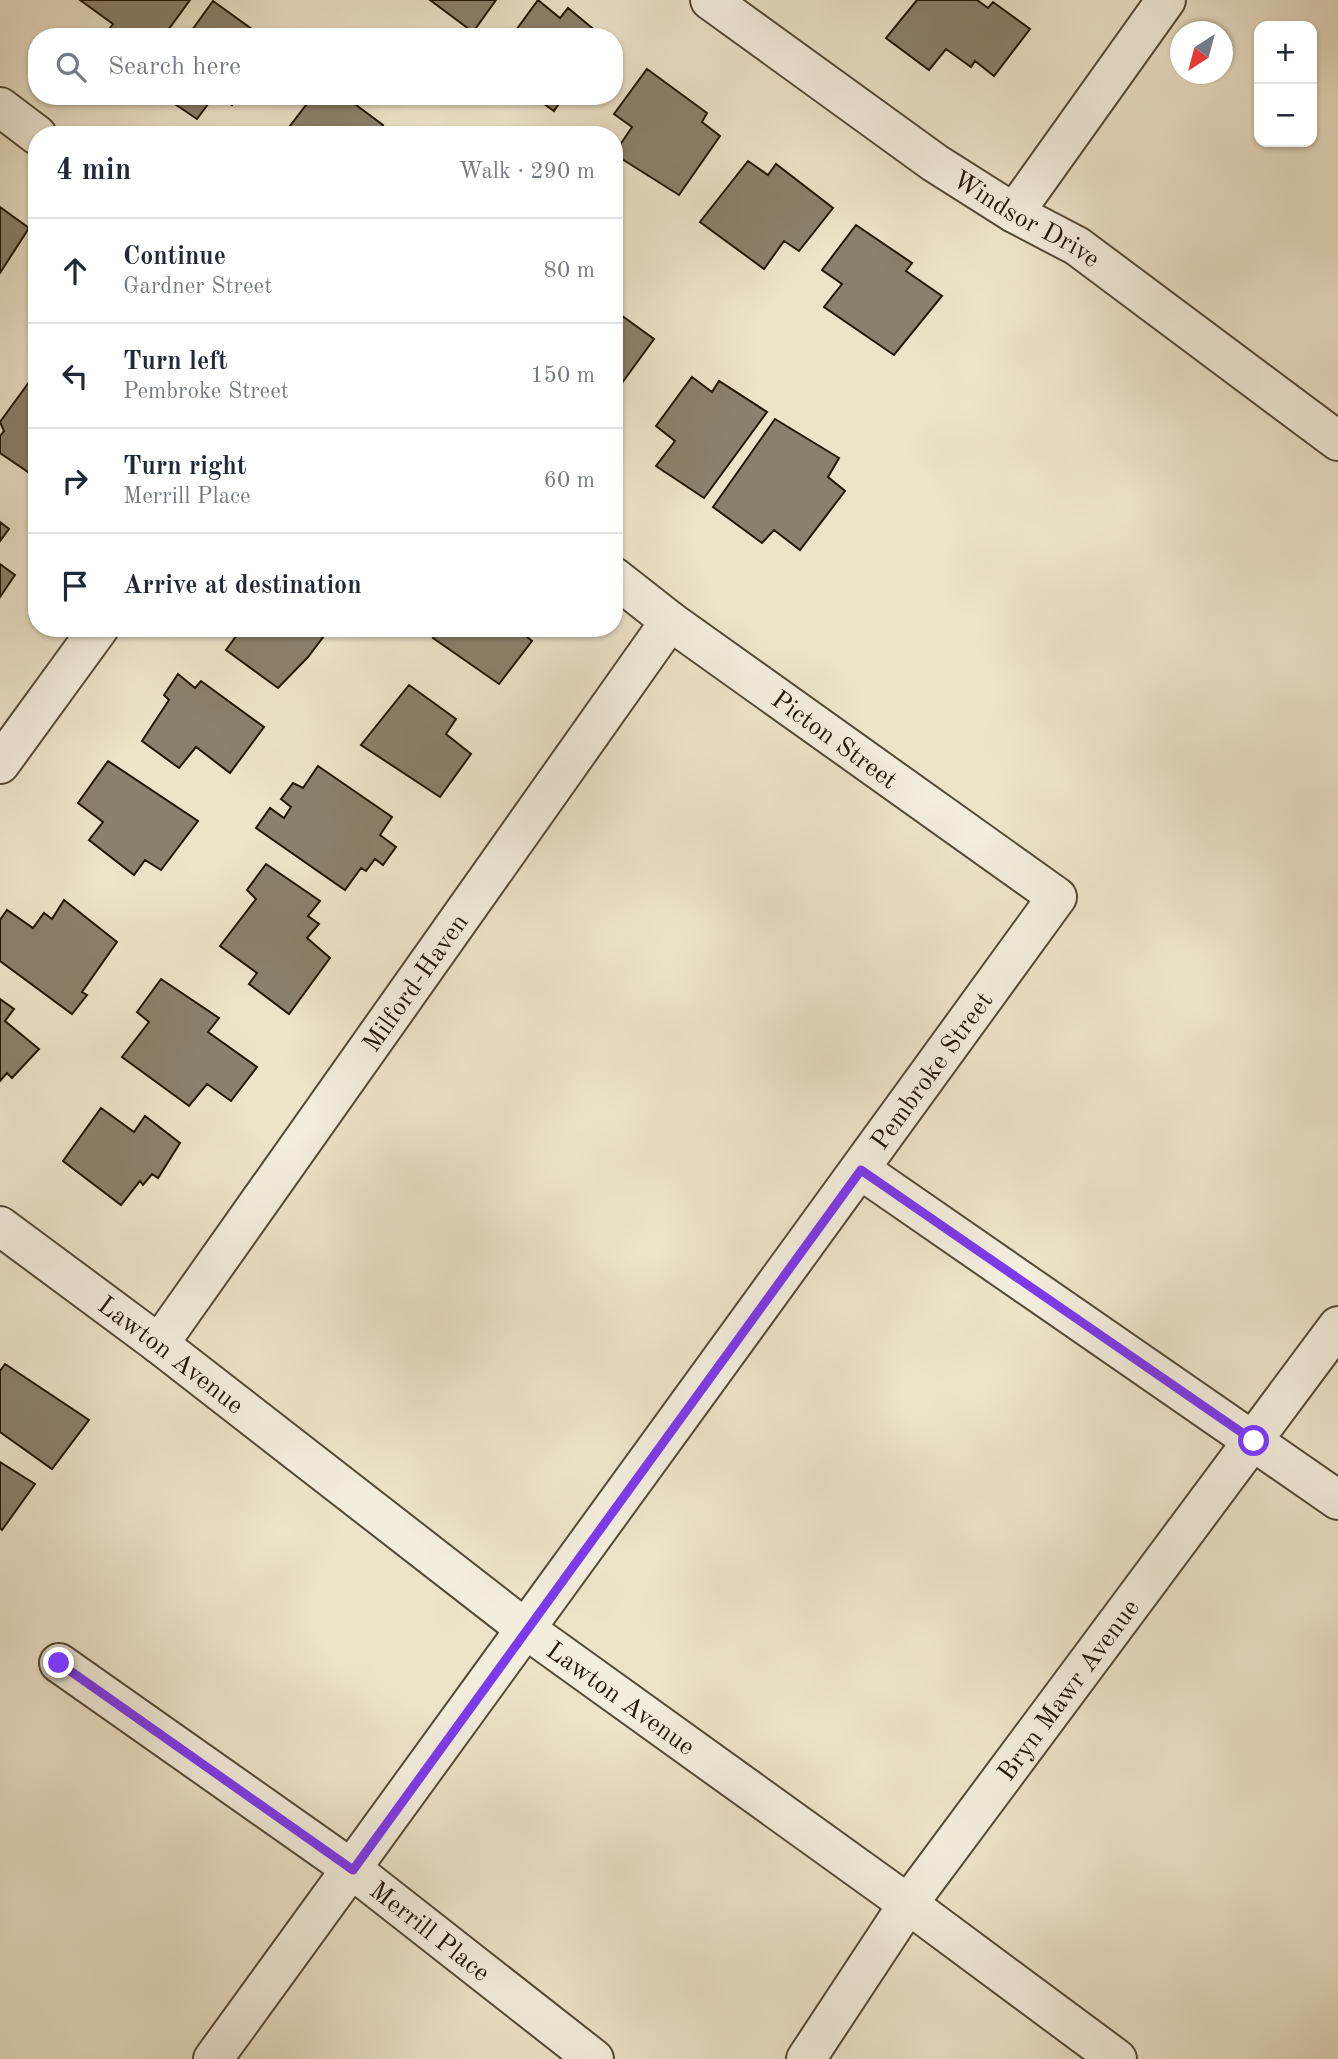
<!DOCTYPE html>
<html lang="en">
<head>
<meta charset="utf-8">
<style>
	body { margin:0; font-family:"Old Standard TT",serif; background:#f2f2f3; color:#1f2937 }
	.controls { position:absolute; right:21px; top:21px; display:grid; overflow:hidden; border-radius:14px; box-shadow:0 2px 5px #0004 }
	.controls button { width:63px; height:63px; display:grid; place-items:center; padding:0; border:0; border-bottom:2px solid #e0e1e3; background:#fff; color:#1f2937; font:35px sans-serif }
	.compass { position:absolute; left:1170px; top:21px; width:63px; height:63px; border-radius:50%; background:#fff; box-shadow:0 2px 5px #0004; rotate:216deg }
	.stop { position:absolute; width:21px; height:21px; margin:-16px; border:5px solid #7c3aed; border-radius:50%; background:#fff }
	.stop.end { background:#7c3aed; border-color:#fff; box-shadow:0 2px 7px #0008 }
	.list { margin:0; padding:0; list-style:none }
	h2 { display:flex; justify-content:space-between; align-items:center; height:91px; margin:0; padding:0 28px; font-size:30px }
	h2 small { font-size:23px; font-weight:400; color:#747a83 }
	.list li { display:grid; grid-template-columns:46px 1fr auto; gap:21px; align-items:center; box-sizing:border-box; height:105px; padding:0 28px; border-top:2px solid #e0e1e3 }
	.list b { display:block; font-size:26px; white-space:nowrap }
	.list p { margin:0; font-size:23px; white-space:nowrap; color:#747a83 }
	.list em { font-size:23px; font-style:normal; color:#747a83 }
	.icon { flex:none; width:38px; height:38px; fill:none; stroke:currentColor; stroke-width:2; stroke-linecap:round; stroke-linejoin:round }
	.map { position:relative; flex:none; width:1338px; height:2059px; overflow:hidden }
	.search { position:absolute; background:#fff; box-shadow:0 2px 5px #0004; left:28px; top:28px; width:595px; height:77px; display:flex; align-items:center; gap:18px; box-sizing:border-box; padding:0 24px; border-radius:28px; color:#747a83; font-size:26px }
	.panel { position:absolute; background:#fff; box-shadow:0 2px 5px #0004; left:28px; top:126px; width:595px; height:511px; border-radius:28px }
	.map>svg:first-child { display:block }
</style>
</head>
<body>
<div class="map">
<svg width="1338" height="2059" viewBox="0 0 1338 2059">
	<rect width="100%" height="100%" fill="#ece3c9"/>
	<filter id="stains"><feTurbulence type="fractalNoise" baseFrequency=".00286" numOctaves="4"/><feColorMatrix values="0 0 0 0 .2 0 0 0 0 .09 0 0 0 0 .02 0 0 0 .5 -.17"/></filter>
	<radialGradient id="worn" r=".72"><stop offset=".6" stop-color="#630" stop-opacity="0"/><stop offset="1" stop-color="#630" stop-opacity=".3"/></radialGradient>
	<path fill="#8b816b" stroke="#221605" stroke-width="2" d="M80,0h110l-27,37h-60l10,-13z
		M430,0h66l-23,32z
		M538,0l22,18 8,-10 35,29h-92z
		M917,0h60l11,8 5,-6 37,27 -36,47 -19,-15 -4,6 -25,-18 -17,21 -43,-32z
		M213,1l50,36h-76z
		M647,69l60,44 -5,9 18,14 -41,59 -65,-41 18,-27 -18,-13z
		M163,96h51l-17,23z
		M219,96h19l-6,9z
		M313,96h31l39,29 -6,10h-94z
		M533,96h31l-10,15z
		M748,161l20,14 8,-11 57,44 -34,43 -15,-10 -20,28 -64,-47z
		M0,207l29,21 -29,45z
		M856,225l56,38 -6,8 36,25 -48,59 -70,-48 18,-23 -20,-14z
		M614,310l40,29 -40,55z
		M35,374l2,1v103l-37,-25v-17l4,-5 -4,-9z
		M692,377l20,15 7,-11 48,31 -63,86 -48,-32 19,-25 -19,-15z
		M775,419l64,39 -11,19 17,14 -45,59 -26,-20 -12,13 -49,-36z
		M0,522l9,7 -9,12z
		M0,564l15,11 -15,22z
		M242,628h88l-22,29 -30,31 -52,-38z
		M440,628h91l-5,8 6,5 -33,43 -66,-46z
		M178,674l17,14 6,-7 63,46 -34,46 -34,-26 -17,21 -37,-27 27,-41 -5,-5z
		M409,685l47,34 -10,15 25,20 -31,43 -79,-52z
		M108,761l90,60 -37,49 -16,-10 -11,15 -45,-35 14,-18 -25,-19z
		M318,766l74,51 -12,18 16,12 -13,18 -8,-6 -9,12 -5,-3 -16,22 -89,-62 14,-20 14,10 7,-11 -10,-8 12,-16 10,5z
		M266,864l54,37 -12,15 11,8 -12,14 23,20 -41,56 -40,-30 8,-11 -37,-27 36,-47 -9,-9z
		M64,900l53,42 -35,50 5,3 -15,19 -72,-53v-41l7,-10 26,18 11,-15 8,6z
		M161,979l58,39 -11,14 49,35 -26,34 -24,-17 -18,22 -67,-49 27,-35 -12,-10z
		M0,999l14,10 -9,12 34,28 -27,29 -5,-5 -7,8z
		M101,1108l33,24 11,-16 35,27 -22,35 -6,-4 -9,11 -3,-4 -19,24 -58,-44z
		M5,1364l84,56 -37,49 -52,-37v-61z
		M0,1462l35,22 -33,46 -2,-2z"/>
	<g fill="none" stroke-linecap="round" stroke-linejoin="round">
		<defs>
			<g id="minor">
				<path id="s1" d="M710,0l225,163 79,50 63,33 261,195"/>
				<path d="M0,107l37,28"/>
				<path d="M1014,213l152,-213"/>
				<path d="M0,764l99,-136"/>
				<path d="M861,1170l477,330"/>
				<path id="s2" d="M159,1344l511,-723"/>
				<path id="s3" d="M59,1663l294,207 241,189"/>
				<path id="s4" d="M213,2059l844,-1162 -387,-276 -56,-44"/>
			</g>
			<g id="tertiary">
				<path id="s5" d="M0,1226l159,118 368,286 381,274 209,155"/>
				<path id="s6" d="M806,2059l102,-155 430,-578"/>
			</g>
		</defs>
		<use href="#minor" stroke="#544936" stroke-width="42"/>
		<use href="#tertiary" stroke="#544936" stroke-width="42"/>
		<use href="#minor" stroke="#f3eddc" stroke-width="38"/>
		<use href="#tertiary" stroke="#f3eddc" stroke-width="38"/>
	</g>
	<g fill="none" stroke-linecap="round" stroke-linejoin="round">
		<path stroke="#7c3aed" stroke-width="9" d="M59,1663l294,207 508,-700 393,271"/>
	</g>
	<g text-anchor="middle" stroke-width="6" stroke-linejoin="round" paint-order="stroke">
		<g font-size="26" fill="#221605" stroke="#f3eddc">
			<text dy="9" stroke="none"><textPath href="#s1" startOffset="385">Windsor Drive</textPath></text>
			<text transform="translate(835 739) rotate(36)" y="9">Picton Street</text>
			<text dy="9" stroke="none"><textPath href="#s2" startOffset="443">Milford-Haven</textPath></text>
			<text dy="9" stroke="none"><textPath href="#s4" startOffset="1222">Pembroke Street</textPath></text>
			<text dy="9" stroke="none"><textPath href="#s5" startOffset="214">Lawton Avenue</textPath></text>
			<text dy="9" stroke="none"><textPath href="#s6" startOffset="453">Bryn Mawr Avenue</textPath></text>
			<text dy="9" stroke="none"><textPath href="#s5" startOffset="780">Lawton Avenue</textPath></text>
			<text dy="9" stroke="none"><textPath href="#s3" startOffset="458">Merrill Place</textPath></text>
		</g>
	</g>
	<rect width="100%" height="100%" filter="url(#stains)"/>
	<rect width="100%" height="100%" fill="url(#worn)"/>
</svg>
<div class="controls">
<button>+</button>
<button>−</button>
</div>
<svg class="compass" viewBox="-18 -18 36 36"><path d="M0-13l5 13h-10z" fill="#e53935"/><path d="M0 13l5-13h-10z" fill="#747a83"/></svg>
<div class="stop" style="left:1254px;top:1441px"></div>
<div class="stop end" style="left:59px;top:1663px"></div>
<div class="search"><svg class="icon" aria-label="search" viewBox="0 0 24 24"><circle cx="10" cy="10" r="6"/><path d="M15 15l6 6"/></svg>Search here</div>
<section class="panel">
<h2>4 min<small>Walk · 290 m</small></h2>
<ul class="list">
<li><svg class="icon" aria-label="ahead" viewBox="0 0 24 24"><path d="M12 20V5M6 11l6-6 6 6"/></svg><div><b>Continue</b><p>Gardner Street</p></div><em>80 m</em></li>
<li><svg class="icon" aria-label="left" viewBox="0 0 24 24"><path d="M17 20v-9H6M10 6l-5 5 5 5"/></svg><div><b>Turn left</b><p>Pembroke Street</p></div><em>150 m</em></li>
<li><svg class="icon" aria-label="right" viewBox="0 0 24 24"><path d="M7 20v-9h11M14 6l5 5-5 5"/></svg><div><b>Turn right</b><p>Merrill Place</p></div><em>60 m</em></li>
<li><svg class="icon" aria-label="arrive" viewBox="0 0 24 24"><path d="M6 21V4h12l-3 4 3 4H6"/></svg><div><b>Arrive at destination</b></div></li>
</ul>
</section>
</div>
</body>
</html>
